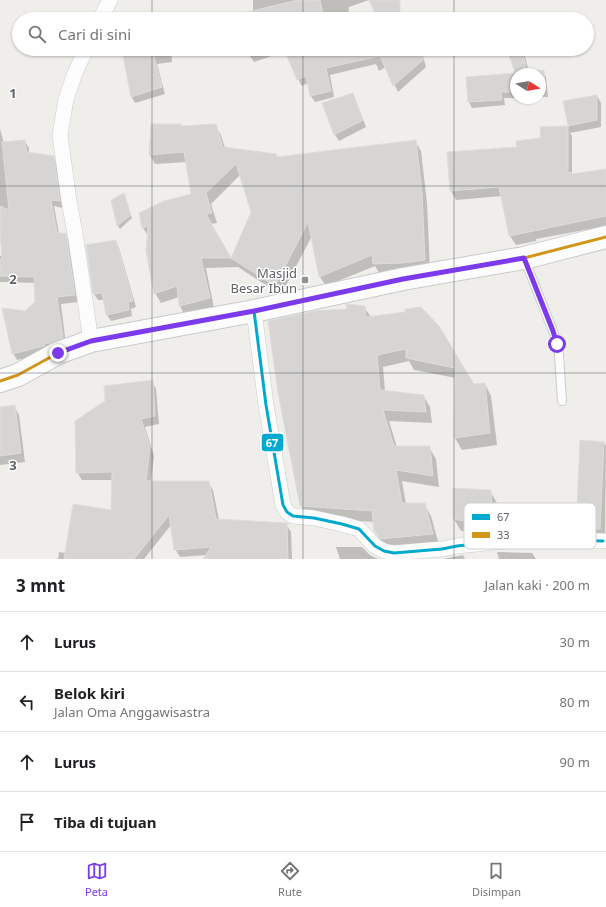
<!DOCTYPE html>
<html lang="id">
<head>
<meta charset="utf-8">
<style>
	body { margin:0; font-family:"Noto Sans",sans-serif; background:#f2f2f2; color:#202124 }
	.compass { position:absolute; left:510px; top:68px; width:36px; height:36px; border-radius:50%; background:#fff; box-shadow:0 1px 3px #0004; rotate:101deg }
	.stop { position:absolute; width:12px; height:12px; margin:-9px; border:3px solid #7c3aed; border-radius:50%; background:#fff }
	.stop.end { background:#7c3aed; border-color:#fff; box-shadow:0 1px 4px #0008 }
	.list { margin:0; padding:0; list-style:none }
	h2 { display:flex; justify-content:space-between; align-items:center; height:52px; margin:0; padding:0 16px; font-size:17px }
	h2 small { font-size:13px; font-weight:400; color:#757577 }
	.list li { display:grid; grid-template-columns:26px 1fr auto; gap:12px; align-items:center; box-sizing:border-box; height:60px; padding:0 16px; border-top:1px solid #e0e0e0 }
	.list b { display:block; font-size:15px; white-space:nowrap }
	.list p { margin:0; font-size:13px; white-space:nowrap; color:#757577 }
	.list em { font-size:13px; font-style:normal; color:#757577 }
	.icon { flex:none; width:22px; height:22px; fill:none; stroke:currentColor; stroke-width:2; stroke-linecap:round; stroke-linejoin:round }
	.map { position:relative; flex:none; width:606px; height:559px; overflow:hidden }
	.search { position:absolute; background:#fff; box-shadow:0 1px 3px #0004; left:12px; right:12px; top:12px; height:44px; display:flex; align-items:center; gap:10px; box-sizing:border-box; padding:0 14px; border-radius:22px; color:#757577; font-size:15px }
	.sheet { height:292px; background:#fff }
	nav { display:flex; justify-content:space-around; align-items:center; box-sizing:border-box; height:56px; border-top:1px solid #e0e0e0; background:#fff; font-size:11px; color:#757577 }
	nav a { display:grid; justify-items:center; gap:2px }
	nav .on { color:#7c3aed }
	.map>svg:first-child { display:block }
</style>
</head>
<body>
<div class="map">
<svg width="606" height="559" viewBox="0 0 606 559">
	<rect width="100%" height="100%" fill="#efeeea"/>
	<path fill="#0003" fill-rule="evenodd" d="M253,0h116l-20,7 -1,12h-105l-1,-4 11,-3z
		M123,49h48l1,13 -15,2 8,30 -30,9 -4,-7z
		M249,49h172l5,18 -28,25 -12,-25 -7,4 -3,-7 -46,11 4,22 -19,5 -4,-6 -3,-13 -6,3 -4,-7 -12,-28 -32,11 -4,-6z
		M512,49h10l2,3 5,21 14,-2 3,6 2,20h-8v-23h-24v24h-12l1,7 -33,3 -3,-6 -2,-25 50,-3z
		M352,94l4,7 10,26 -27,14 -4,-6 -11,-31z
		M597,96l4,7v24l-31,6 2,3v39l34,-5v56l-70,13v2l-20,4 -6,-9 -8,-40 -46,4 -5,-9 67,-44 24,-8 -1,-11 28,-1 -5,-25z
		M215,125l6,10 4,13 52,10 138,-17 6,10 6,52 3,67 -50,4 -5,-8 -49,20 -6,-9 -8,-41 -31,59 -43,-28 -32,1 8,40 -29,8 -5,-10 -1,-9 -18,6 -6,-10 -6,-56 -6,-9 49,-34 -5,-32 -32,2 -5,-9 31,-28zM240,175l12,37 -20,48 -21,-36 6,-1 -6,-19z
		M0,129l4,14 21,-2 4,7v5l24,4 4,7 6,44 -9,-2 5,28h6l4,7 9,61 -17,2 5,41 -18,8 -31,7 -4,-7 12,-41 11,-9 -1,-20 -35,-1v-26h3l-3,-27z
		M125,197l7,21 -12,11 -2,-3 -6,-25z
		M116,241l3,7 17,59 -5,2 1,7 -21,5 -4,-6 -3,-15h-6l-4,-6z
		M364,307l7,10 35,-5 68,73 11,-1 6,12 6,49 -35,5 -7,-12 1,-60 -42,-8 -5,-9 -26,6 2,24 38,4 7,12 2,16 -43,-2 8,26h32l7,12 3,28 -37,-6 4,23h18l7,12 10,36 -46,2 -13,-11 -7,-12 -1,-9 -67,-5 -6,-12 47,-195z
		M152,381l4,8 3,35 -14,3 9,29 -3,26h57l5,8 6,30 67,4 5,8 1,27h-88l3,-4 -27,2 -5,-8 -4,-24 -27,34h-86l1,-7 7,1 46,-42 1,-31h-31l-5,-8z
		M14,406l5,9 6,47 -25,3v-57z
		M604,442l2,4 -1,92 -22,-1 -6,-10z
		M490,491l7,12 2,35 -38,-7 -7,-12z
		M336,547h26l8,8 8,4h-38z
		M497,552l35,1 4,6h-37z
		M463,555l2,4h-23h1z"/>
	<path fill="#d6d5d3" stroke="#deddd9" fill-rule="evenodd" d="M298,0h22l4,19h-80l-1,-6z
		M369,0h31v19h-22z
		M122,49h30l10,38 -31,10 -7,-36z
		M284,49h136l3,11 -30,26 -13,-30 -54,12 5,23 -21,5 -4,-20 -9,4z
		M507,49h15l5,23 17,-2 1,21h-5v-17h-24v18h-15l1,8 -34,2 -2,-25 49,-4z
		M353,93l10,27 -29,15 -12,-32z
		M597,95v25l-29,6 -5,-25z
		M151,124h30v2l35,-2 7,23 53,7 1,3 139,-17 6,52 3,68 -23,3 -29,1 -1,-9 -53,22 -11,-55 -33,64 -44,-28h-30l9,40 -31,8 -2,-20 -23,8 -8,-43 2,-25 -6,2 -3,-15 25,-12 27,-7 -7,-42 -35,3zM236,164l15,48 -20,46 -25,-44 6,-1 -6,-20z
		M568,126v47l3,-1 1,2 34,-5v47l-97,20 -10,-49 -49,4 -3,-39 70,-5 -1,-6 25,-3 -1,-11z
		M25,140l2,12 27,4 6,45 -9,-1 6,33h9l9,62 -18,2 6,41 -13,5 -6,1v2l-32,8 -10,-46 23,3 10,-9 -1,-25 -34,-1v-17h2l-2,-26v-27l9,4 -7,-68z
		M124,193l7,22 -14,11 -6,-26z
		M116,240l17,61 -5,1 1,8 -23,5 -4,-22 -9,1 -7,-49z
		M346,304l19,2 1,11 39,-5v-3l16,-2 18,19 35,58 11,-1 5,50 -36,5 1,-70 -49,-10v-9l-29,6 3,35 44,5 2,17 -43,-2 11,36h36l3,30 -37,-6 6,33h23l8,31 -53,5 -6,-8 -2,-20 -72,-5 -22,-113 -10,-72 47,-10 32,-2z
		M153,380l2,36 -14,3 9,28 -4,34h63l7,38 71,4 1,36h-85l8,-12 -37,3 -5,-35 -35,44h-70l9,-55 38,6 1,-38 -36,1 -1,-52 30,-20 -1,-15z
		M15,405l6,48 -21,3v-49z
		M580,440l24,2 -4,87 -24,-1z
		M453,488l38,2 2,36 -40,-7z"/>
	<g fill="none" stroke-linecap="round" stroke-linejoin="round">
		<defs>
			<path id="service" d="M524,258l29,73 4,13 2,10 3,47"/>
			<path id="minor" d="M100,19l10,-19
				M86,49l-11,24 -9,26 -6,36 9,66 6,32 16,108
				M254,311l12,94 17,100 4,7 6,4 21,2 28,6 17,5 16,17 9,5 10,2 48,-4 15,-3 66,-7 80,2"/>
			<path id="secondary" d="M0,381l18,-6 40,-22 33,-12 163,-30 149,-32 121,-21 82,-21"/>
		</defs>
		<use href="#service" stroke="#cbcccc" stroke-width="10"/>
		<use href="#minor" stroke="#cbcccc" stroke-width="16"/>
		<use href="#secondary" stroke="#cacacb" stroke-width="24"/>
		<use href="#service" stroke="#fdfcfc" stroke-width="8"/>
		<use href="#minor" stroke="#fdfcfc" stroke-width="15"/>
		<use href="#secondary" stroke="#fdfcfc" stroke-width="22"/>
		<defs>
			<path id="bus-1" d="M254,311l12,94 17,100 4,7 6,4 21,2 28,6 17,5 16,17 9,5 10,2 48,-4 15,-3 66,-7 80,2"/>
			<path id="bus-2" d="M0,381l18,-6 40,-22 33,-12 163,-30 149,-32 121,-21 82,-21"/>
		</defs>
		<use href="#bus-1" stroke="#fff" stroke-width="6"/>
		<use href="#bus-2" stroke="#fff" stroke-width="6"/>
		<use href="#bus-1" stroke="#00a9ce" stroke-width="3"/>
		<use href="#bus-2" stroke="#d1951a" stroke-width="3"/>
	</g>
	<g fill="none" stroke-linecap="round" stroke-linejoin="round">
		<path stroke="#7c3aed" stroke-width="5" d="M58,353l33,-12 163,-30 149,-32 121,-21 29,73 4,13"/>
	</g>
	<path fill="none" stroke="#5f6368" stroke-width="1" stroke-opacity="0.55" d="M152,0v19M303,0v19M454,0v19M152,49v510M303,49v510M454,49v510M0,186h606M0,373h606"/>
	<rect fill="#919496" stroke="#fff" stroke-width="1.5" x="301" y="276" width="8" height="8" rx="2"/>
	<g text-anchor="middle" stroke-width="3" stroke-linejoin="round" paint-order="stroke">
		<g font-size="13" fill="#5f6368" stroke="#fff" text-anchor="end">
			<text x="297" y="278">Masjid<tspan x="297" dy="15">Besar Ibun</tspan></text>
		</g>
	</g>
	<rect x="464" y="503" width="132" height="46" rx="6" fill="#fff" stroke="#cfd0d2" stroke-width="1"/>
	<rect x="472" y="514" width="18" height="6" fill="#00a9ce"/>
	<rect x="472" y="532" width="18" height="6" fill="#d1951a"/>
	<g font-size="11" fill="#5f6368">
		<text x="497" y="521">67</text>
		<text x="497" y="539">33</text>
	</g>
	<g font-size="13" text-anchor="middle" font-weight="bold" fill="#5f6368" stroke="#fff" stroke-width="3" stroke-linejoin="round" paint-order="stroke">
		<text x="13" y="98">1</text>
		<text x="13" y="284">2</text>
		<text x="13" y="470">3</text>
	</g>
	<rect stroke="#fff" stroke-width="1.5" x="261" y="433" width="23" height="19" rx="4" fill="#00a9ce"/>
	<g font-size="11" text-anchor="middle" font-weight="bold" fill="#fff">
		<text x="272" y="447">67</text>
	</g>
</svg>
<svg class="compass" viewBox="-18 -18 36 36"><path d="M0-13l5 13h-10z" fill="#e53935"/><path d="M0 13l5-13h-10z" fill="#757577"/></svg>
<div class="stop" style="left:557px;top:344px"></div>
<div class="stop end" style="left:58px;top:353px"></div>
<div class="search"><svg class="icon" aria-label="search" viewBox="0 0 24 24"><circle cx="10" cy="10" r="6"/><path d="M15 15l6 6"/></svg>Cari di sini</div>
</div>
<section class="sheet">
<h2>3 mnt<small>Jalan kaki · 200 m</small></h2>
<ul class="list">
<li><svg class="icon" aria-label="ahead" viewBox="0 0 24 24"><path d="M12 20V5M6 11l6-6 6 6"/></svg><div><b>Lurus</b></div><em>30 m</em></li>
<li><svg class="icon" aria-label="left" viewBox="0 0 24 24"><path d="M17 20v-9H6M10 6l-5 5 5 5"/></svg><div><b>Belok kiri</b><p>Jalan Oma Anggawisastra</p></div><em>80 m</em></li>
<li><svg class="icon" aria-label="ahead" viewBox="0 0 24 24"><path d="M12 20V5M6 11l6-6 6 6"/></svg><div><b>Lurus</b></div><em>90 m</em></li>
<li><svg class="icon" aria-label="arrive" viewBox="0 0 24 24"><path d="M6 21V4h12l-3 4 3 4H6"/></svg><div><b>Tiba di tujuan</b></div></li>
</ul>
</section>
<nav>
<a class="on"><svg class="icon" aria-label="map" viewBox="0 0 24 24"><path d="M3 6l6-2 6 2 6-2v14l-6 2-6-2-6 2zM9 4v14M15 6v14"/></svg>Peta</a>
<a><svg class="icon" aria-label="directions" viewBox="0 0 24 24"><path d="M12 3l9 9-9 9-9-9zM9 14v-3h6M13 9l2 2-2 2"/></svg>Rute</a>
<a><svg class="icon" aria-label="saved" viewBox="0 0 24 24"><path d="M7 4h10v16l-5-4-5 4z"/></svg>Disimpan</a>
</nav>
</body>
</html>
